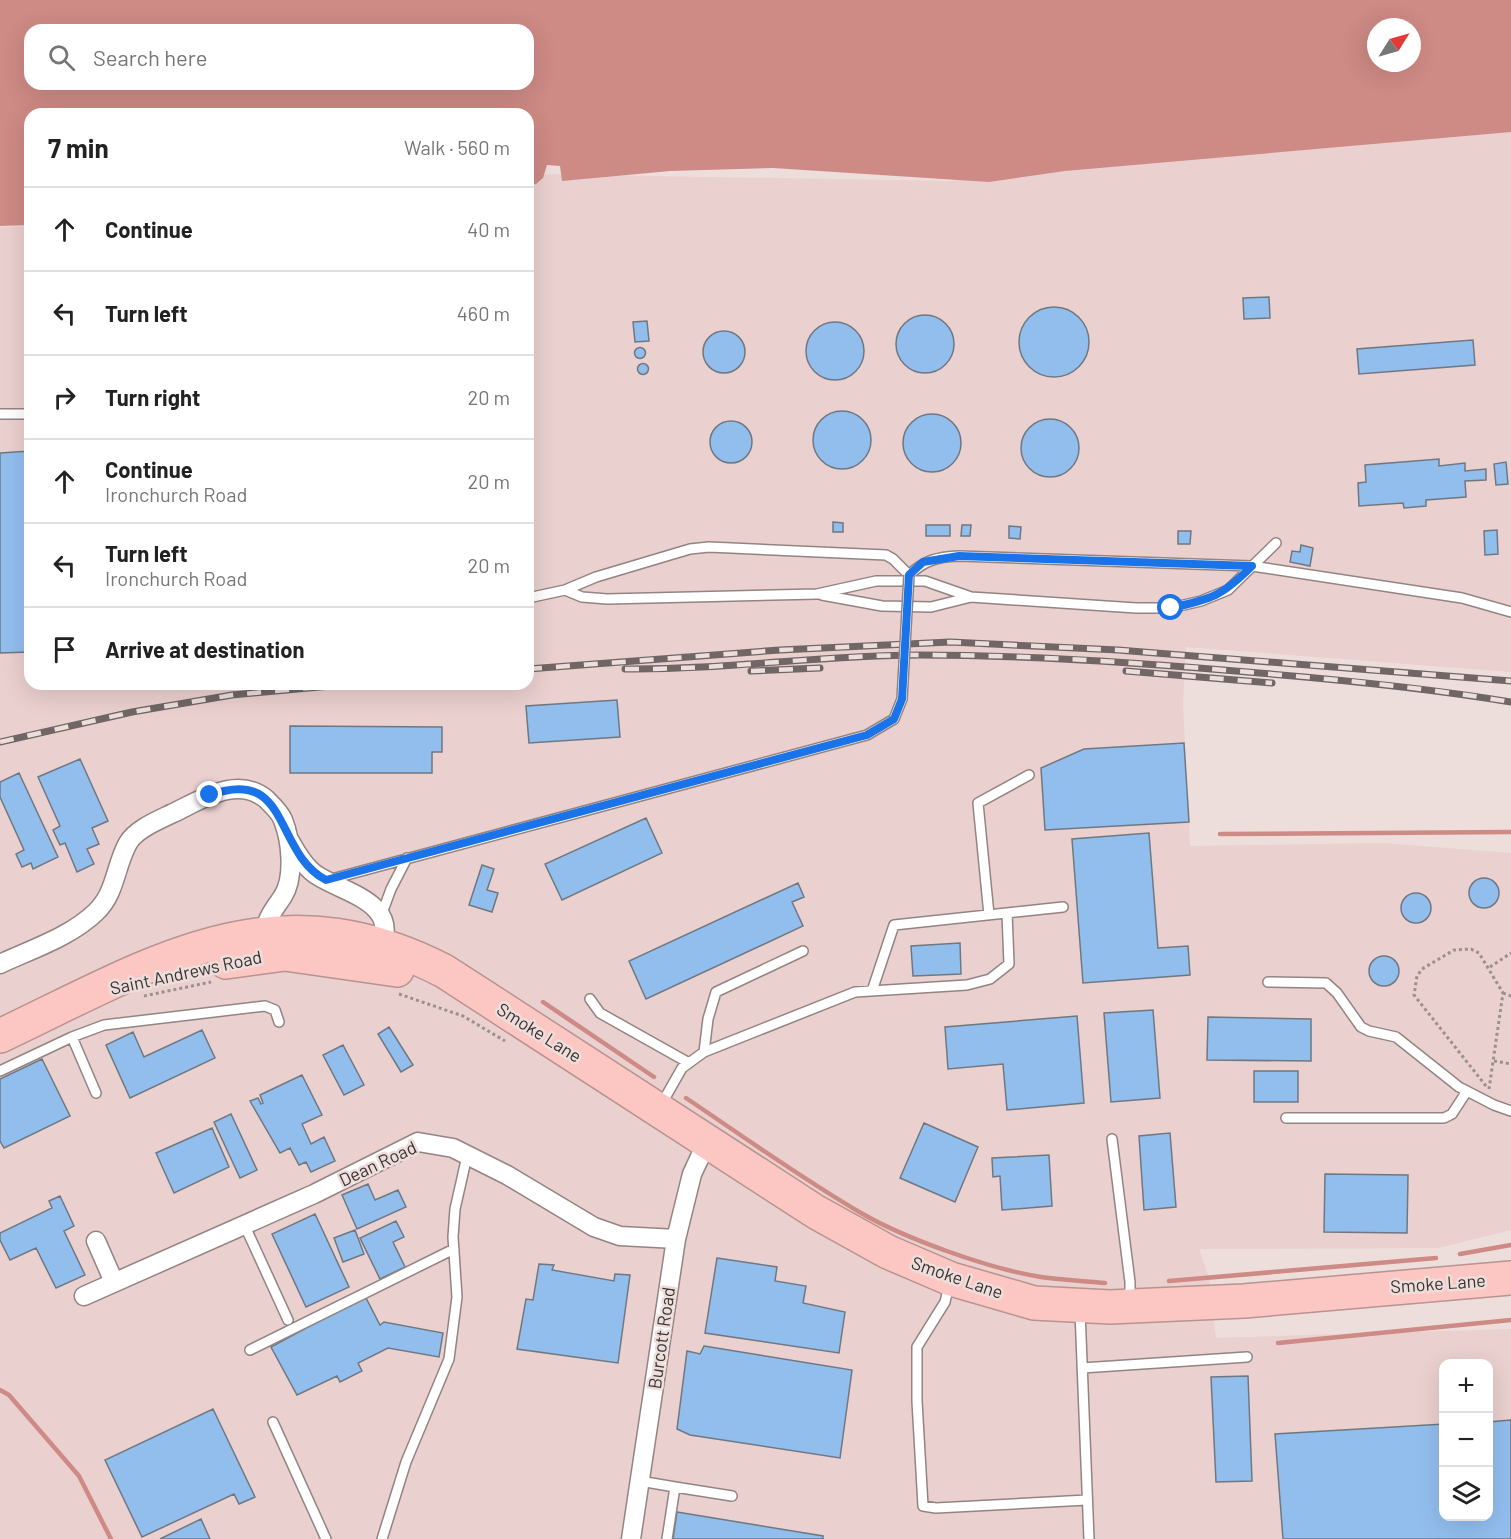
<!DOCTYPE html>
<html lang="en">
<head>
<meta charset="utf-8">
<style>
	body { margin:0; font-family:Barlow,sans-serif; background:#f6f6f6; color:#222 }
	.controls { position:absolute; right:18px; bottom:18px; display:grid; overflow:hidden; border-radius:12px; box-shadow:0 6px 24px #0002 }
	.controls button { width:54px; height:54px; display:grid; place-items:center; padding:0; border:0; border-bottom:2px solid #e0e0e0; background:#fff; color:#222; font:30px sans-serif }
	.compass { position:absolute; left:1367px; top:18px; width:54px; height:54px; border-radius:50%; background:#fff; box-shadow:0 6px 24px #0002; rotate:53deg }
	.stop { position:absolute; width:18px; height:18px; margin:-14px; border:4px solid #1a73e8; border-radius:50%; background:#fff }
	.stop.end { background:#1a73e8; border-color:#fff; box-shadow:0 2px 6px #0008 }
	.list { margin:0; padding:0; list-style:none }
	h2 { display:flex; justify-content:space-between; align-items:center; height:78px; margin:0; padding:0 24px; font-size:26px }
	h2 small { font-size:20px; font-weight:400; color:#767676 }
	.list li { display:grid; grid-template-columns:39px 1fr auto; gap:18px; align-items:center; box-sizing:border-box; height:84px; padding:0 24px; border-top:2px solid #e0e0e0 }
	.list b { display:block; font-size:22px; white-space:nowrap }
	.list p { margin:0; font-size:20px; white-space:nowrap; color:#767676 }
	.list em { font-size:20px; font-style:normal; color:#767676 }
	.icon { flex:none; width:33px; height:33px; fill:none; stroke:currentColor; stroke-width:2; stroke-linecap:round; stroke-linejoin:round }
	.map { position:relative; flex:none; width:1511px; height:1539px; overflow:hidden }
	.search { position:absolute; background:#fff; box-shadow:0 6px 24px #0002; left:24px; top:24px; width:510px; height:66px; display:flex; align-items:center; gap:15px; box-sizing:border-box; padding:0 21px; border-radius:18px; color:#767676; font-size:22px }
	.panel { position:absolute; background:#fff; box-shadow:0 6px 24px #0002; left:24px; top:108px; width:510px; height:582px; border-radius:18px }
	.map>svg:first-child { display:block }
</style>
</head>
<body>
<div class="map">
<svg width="1511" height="1539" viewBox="0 0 1511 1539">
	<rect width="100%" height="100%" fill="#eddddb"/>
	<path fill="#ead0ce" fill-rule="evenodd" d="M1511,131v541l-325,-25 -3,57 7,142 194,-3 127,10v377l-73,18 -239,1 10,29 7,60 295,-9v210h-1511v-1312l30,-1v458h498v-500h4v-10l417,7zM1444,1364h44v152h-44z"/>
	<path fill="#ce8a85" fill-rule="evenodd" d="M0,0h1511v132l-446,39 -76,11 -216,-14 -103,3 -108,10 -2,-15 -13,-1 -4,13 -7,6h-8v-70h-498v111l-30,1zM1376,27h36v36h-36zM30,30h498v54h-498z"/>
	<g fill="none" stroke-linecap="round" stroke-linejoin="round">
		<path stroke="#ce8a85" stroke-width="4.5" d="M1220,834l291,-2
			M543,1002l111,75
			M686,1098c58,39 115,80 175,115 45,26 129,56 180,64 21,3 43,4 64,6
			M1460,1254l51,-9
			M1169,1281l267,-23
			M1278,1343l233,-23
			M0,1390l9,5 70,81 32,63"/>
	</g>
	<path fill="#92beee" stroke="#6f7882" stroke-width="1.5" d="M1269,297l1,21 -26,1 -1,-21z
		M1019 342a35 35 0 1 1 70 0a35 35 0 1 1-70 0Z
		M896 344a29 29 0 1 1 58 0a29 29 0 1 1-58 0Z
		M647,321l2,20 -14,1 -2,-20z
		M806 351a29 29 0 1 1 58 0a29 29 0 1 1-58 0Z
		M703 352a21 21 0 1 1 42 0a21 21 0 1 1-42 0Z
		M1473,340l2,25 -116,9 -2,-25z
		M634.5 353a5.5 5.5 0 1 1 11 0a5.5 5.5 0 1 1-11 0Z
		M637.5 369a5.5 5.5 0 1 1 11 0a5.5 5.5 0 1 1-11 0Z
		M813 440a29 29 0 1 1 58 0a29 29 0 1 1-58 0Z
		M903 443a29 29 0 1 1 58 0a29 29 0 1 1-58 0Z
		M1021 448a29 29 0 1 1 58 0a29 29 0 1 1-58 0Z
		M710 442a21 21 0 1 1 42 0a21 21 0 1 1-42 0Z
		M30,451v201l-30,1v-200z
		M1439,459v7l26,-3v8l21,-2v11l-21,1 1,16 -40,3v6l-22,2 -1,-5 -44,3 -1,-23 8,-1 -1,-17z
		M1506,462l2,22 -12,1 -2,-21z
		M833,522l10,1v9h-10z
		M926,525h24v11h-24z
		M962,525h9l-1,11h-9z
		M1009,526l12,1 -1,12 -11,-1z
		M1497,530l1,24 -13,1 -1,-24z
		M1178,531h13l-1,13h-12z
		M1301,545l12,3 -3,18 -20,-4 2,-11 8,1z
		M617,700l3,37 -91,6 -3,-37z
		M290,726l152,1v25h-10v21h-142z
		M1184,743l5,79 -144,8 -4,-62 43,-19z
		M80,759l28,62 -16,7 7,16 -12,5 7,15 -17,8 -12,-29 -5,2 -7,-15 7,-4 -22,-49z
		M19,773l39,84 -25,12 -2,-6 -9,4 -6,-13 8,-4 -24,-53v-15z
		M646,818l16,35 -100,47 -17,-36z
		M1149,833l9,115 30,-2 2,29 -107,8 -11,-144z
		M482,865l12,4 -7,21 11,3 -6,19 -23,-7z
		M1469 893a15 15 0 1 1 30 0a15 15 0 1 1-30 0Z
		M798,883l6,14 -12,5 11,24 -157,73 -17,-38z
		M1401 908a15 15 0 1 1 30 0a15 15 0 1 1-30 0Z
		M960,943l1,31 -48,2 -2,-30z
		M1369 971a15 15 0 1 1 30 0a15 15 0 1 1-30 0Z
		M1153,1010l7,88 -49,4 -7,-89z
		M1077,1016l7,87 -77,7 -4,-46 -55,5 -3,-42z
		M1208,1017l103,2v42l-104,-1z
		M389,1027l24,38 -12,7 -23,-38z
		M202,1030l13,28 -85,40 -24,-53 27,-13 11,25z
		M343,1045l21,40 -20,10 -21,-40z
		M42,1059l28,57 -66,32 -4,-7v-62z
		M1254,1071h44v31h-44z
		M302,1075l20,40 -20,9 9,20 13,-7 11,24 -24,11 -5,-10 -7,3 -9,-17 -10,5 -30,-52 8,-3 3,6 2,-1 -3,-8z
		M231,1114l26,56 -17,8 -26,-56z
		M924,1123l54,24 -23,55 -55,-24z
		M212,1128l17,39 -55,26 -18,-40z
		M1170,1133l6,74 -32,3 -5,-74z
		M1049,1155l3,51 -50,4 -2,-34 -7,1 -1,-19z
		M1325,1174l83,1 -1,58 -83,-1z
		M368,1184l7,16 23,-10 8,17 -49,22 -15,-34z
		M60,1196l14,30 -10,5 21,44 -29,13 -20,-40 -26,12 -10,-20v-7l52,-25 -3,-7z
		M315,1214l34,73 -43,20 -34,-73z
		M396,1221l8,16 -11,5 12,25 -25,12 -20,-41z
		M355,1230l9,24 -21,8 -9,-24z
		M717,1258l60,9 -2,14 31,5 -3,17 42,9 -6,41 -134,-20z
		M539,1264l15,1 -2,5 62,11 1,-7 15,1 -12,88 -101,-14 9,-50 7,1z
		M365,1296l15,29 4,-3 59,11 -4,24 -51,-9 -30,15 4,8 -22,11 -3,-6 -40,19 -26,-48z
		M704,1346l148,24 -12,88 -150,-23 -13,-6 10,-78 13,3z
		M1248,1376l4,105 -36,1 -5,-105z
		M213,1409l42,88 -16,7 -5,-10 -92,43 -37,-77z
		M1511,1420v119h-228l-8,-105 169,-10v92h44v-94z
		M677,1512l146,24v3h-150z
		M201,1519l9,20h-50z"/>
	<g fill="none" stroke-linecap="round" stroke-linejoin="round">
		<defs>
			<path id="lane" d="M0,414h30
				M565,590l17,7 25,2 210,-5 59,-13h49l46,16 165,11h35l30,-7 27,-11 48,-47
				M822,595l60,11 49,1 40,-10
				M528,598l37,-8 31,-13 94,-28 19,-2 177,8 7,4 16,16c16,-15 28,-18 50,-19l293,10 210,32 49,14
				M328,880l539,-145 27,-16 8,-20
				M989,915l-11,-112 51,-28
				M381,916l10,-27 16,-31
				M1268,982l58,1 11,10 24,34 8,4 27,6 63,50 35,18 17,6
				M872,991l22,-66 169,-18
				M590,999l10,14 89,50
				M72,1037l24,56
				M704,1052l4,-33 8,-27 87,-41
				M0,1071l72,-34 32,-12 161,-19 10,4 4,12
				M661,1105l21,-37 22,-16 151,-60 112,-7 23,-6 19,-15 -2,-51
				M1286,1118h158l8,-4 15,-23
				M1112,1139l18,143v19
				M244,1224l44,96
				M949,1285l-4,17 -28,45v54l6,105 13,2 151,-8
				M1080,1311l9,228
				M250,1350l204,-101
				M1082,1368l165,-11
				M273,1422l53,117
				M640,1481l35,6 -8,52
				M675,1487l57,9
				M382,1539l24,-77 43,-103 8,-62 -4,-60 2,-28 12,-53"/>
			<path id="street" d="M290,841c7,13 14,25 25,33 27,19 90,28 63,78
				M0,964c32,-15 70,-27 96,-52 20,-19 19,-46 32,-69 8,-14 31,-23 45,-30 28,-13 64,-38 93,-14 6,6 14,13 17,21 8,20 12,57 0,76 -10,16 -21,24 -14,44
				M96,1241l18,41
				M84,1296l230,-102 104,-52 35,6 54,27 87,52 26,9 56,3
				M631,1539l45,-300 16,-65 15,-32"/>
			<path id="highway" d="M226,962l59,-8 112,16
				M0,1036c154,-73 273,-153 444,-65l372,241 72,40 63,27 83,24 76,4 134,-6 267,-23"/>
		</defs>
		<use href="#lane" stroke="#938482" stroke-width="12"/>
		<use href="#street" stroke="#938482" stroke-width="21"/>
		<use href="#highway" stroke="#b89390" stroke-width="36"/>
		<path stroke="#9c908f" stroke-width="3" stroke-dasharray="3 3" stroke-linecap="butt" d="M1490,967l21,-14
			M1503,993l8,3
			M399,994l64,22 42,25
			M144,996l67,-14
			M1494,1061l17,3
			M1486,1086l-72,-91 3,-19 5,-7 32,-19 17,-1 8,4 24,40 -14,96"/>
		<use href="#lane" stroke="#fff" stroke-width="9"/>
		<use href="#street" stroke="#fff" stroke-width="18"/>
		<use href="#highway" stroke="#fcc7c2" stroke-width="33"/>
		<defs>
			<path id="rail" d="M528,669l252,-19 170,-8 168,8 393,31
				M625,669c99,1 196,-14 295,-14 113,0 226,8 339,18 85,7 168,15 252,29
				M751,671l69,-3
				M1126,671l146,12
				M0,742l132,-30 100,-17 121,-11"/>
		</defs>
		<use href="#rail" stroke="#6f6665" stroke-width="7"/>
		<use href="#rail" stroke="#eddddb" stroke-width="4.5" stroke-dasharray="14" stroke-linecap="butt"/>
		<defs>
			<path id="lane-bridge" d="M902,699l7,-124"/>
		</defs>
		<use href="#lane-bridge" stroke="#938482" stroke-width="12" stroke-linecap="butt"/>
		<use href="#lane-bridge" stroke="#fff" stroke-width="9"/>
	</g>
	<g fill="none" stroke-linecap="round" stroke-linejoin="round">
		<path stroke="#1a73e8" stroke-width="8" d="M210,795c81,-29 63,57 116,85l541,-145 27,-16 8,-20 7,-124 14,-13 36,-6 293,10c-30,30 -40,33 -81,42"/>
	</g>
	<g text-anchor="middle" stroke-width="5" stroke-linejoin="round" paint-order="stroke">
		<g font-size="18" fill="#393332" stroke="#eddddb">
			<text transform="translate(186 973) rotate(-12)" y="6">Saint Andrews Road</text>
			<text transform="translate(539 1033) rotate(32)" y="6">Smoke Lane</text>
			<text transform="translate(378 1164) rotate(-25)" y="6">Dean Road</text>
			<text transform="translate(957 1278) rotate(19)" y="6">Smoke Lane</text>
			<text transform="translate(1438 1284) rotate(-4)" y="6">Smoke Lane</text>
			<text transform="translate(662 1338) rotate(-82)" y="6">Burcott Road</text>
		</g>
	</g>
</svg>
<div class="controls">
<button>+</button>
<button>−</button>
<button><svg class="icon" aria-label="layers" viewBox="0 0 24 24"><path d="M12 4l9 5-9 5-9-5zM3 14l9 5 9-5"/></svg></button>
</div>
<svg class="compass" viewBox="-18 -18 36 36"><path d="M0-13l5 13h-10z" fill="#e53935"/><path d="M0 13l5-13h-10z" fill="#767676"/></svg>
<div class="stop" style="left:1171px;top:608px"></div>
<div class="stop end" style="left:210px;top:795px"></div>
<div class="search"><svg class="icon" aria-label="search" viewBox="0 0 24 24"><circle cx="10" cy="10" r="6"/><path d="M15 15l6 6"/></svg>Search here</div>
<section class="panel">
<h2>7 min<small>Walk · 560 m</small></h2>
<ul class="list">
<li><svg class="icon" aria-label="ahead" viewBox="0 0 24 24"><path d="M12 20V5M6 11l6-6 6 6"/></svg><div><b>Continue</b></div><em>40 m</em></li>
<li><svg class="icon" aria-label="left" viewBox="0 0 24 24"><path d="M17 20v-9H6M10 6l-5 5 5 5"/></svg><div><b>Turn left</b></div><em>460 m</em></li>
<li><svg class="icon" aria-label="right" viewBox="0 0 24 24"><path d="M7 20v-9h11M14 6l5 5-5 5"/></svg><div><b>Turn right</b></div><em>20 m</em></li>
<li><svg class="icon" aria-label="ahead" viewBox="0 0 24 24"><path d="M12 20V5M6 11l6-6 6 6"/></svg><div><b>Continue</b><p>Ironchurch Road</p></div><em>20 m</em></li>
<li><svg class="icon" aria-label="left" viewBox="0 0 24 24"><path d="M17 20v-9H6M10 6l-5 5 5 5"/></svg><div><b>Turn left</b><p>Ironchurch Road</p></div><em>20 m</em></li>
<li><svg class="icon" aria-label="arrive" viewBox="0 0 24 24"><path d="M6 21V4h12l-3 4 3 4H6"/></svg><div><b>Arrive at destination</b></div></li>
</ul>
</section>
</div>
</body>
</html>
